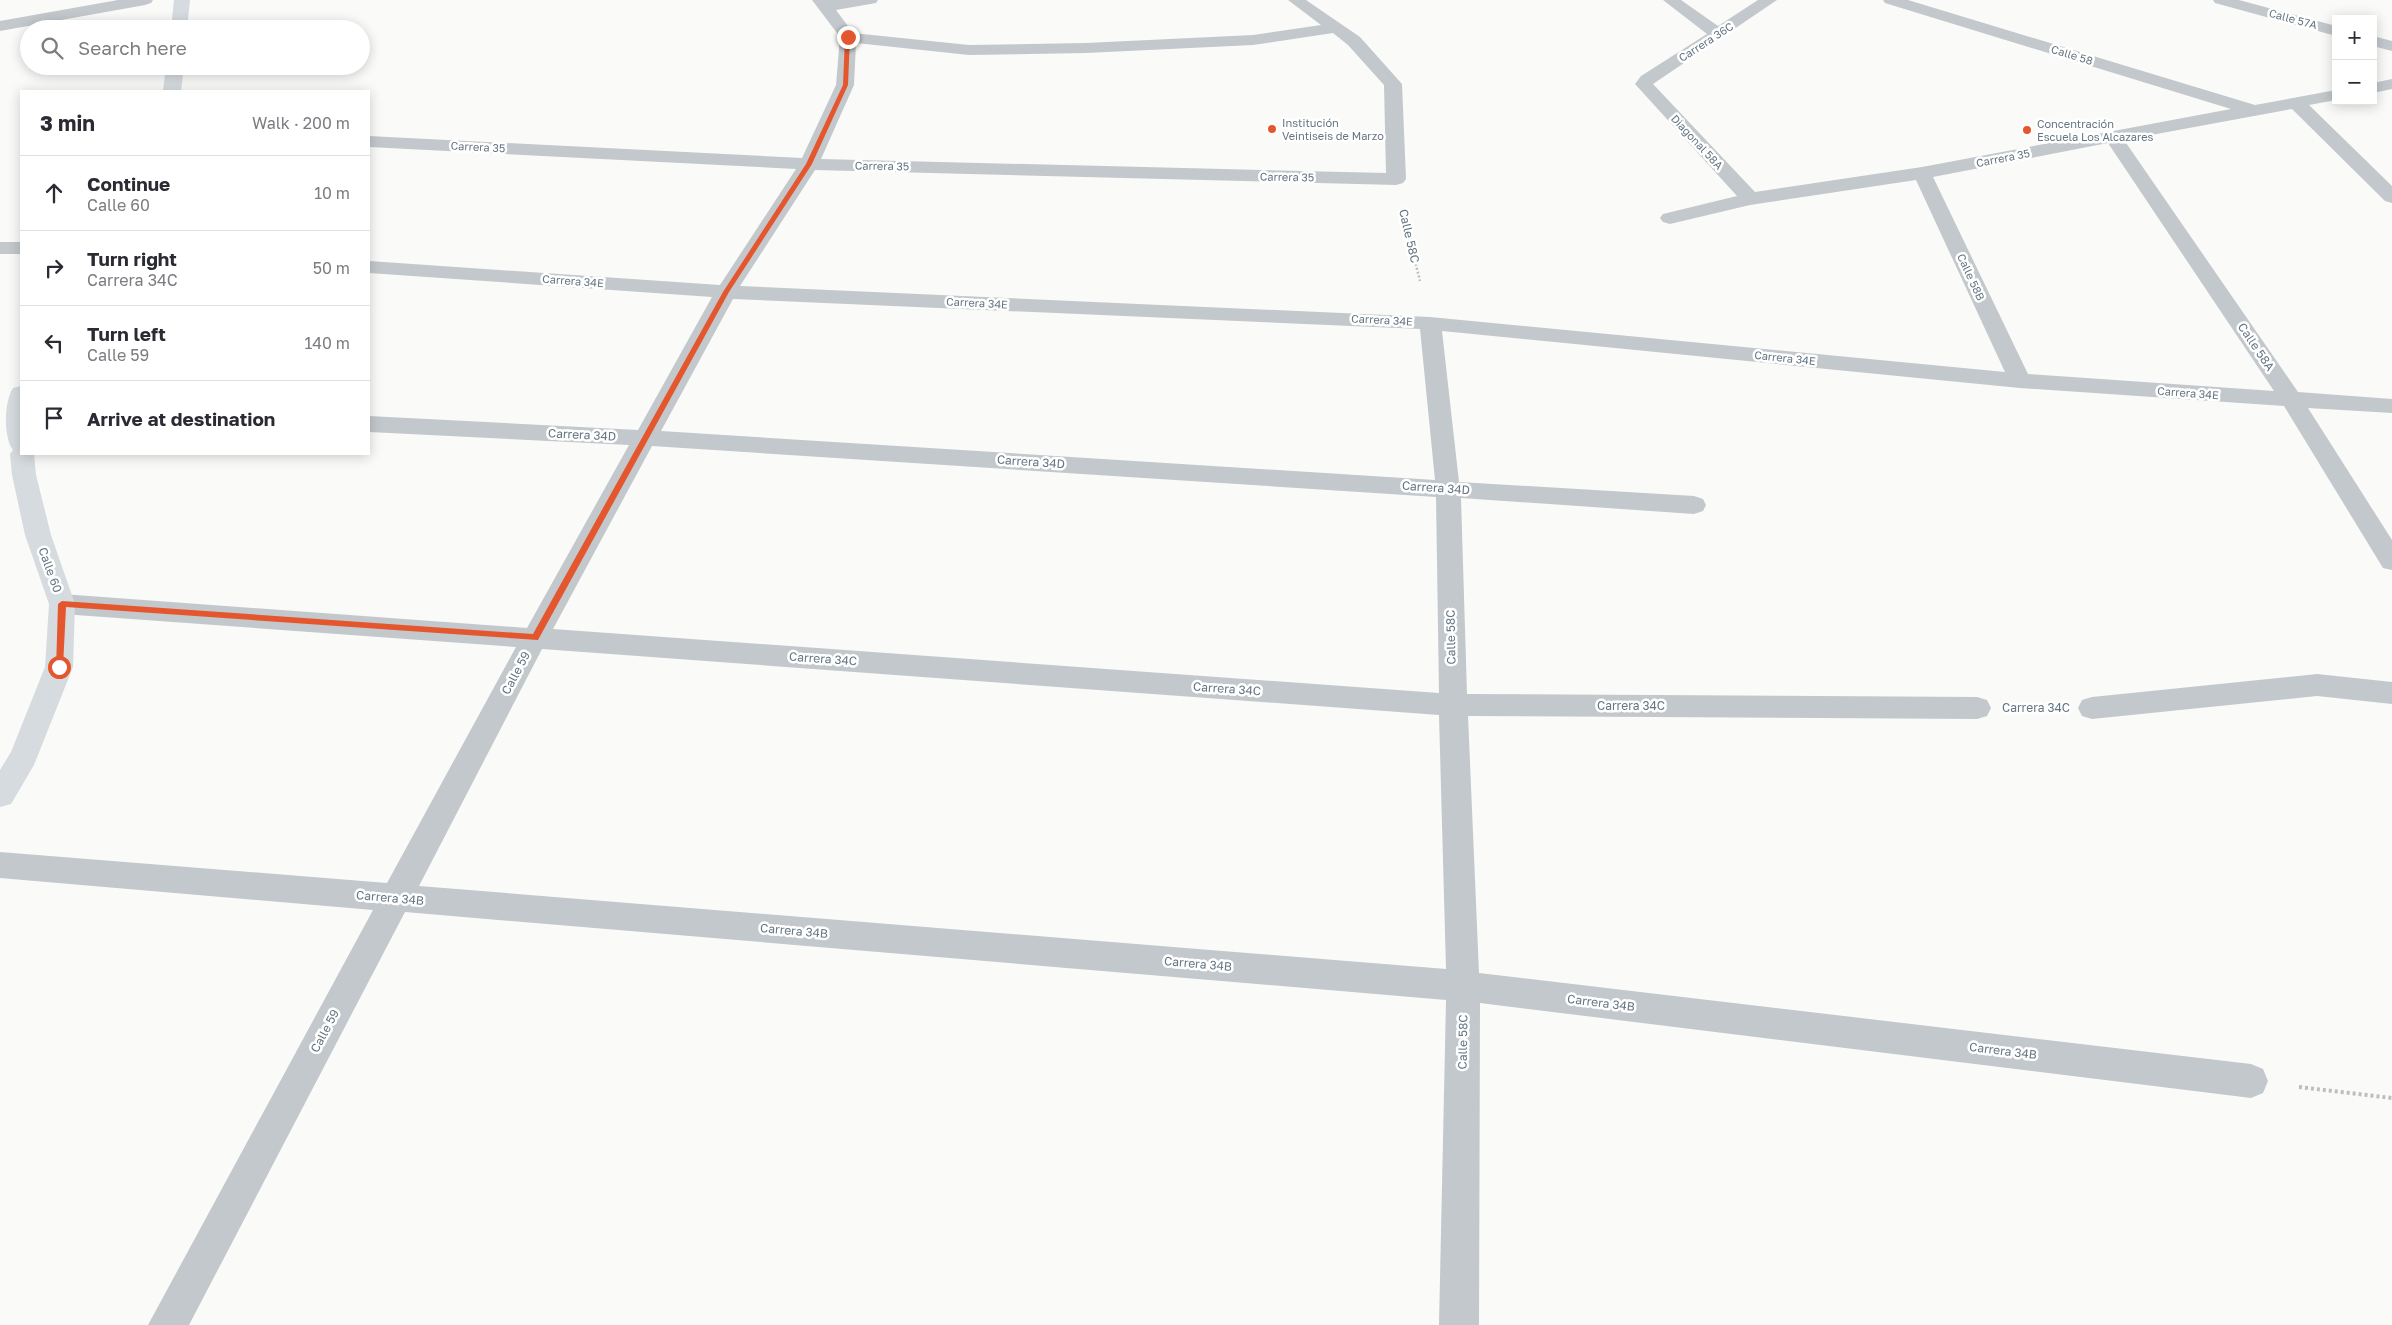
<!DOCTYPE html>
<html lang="en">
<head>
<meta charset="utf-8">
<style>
	body { margin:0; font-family:"Golos Text",sans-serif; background:#f7f7f7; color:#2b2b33 }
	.controls { position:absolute; right:15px; top:15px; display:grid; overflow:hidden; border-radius:0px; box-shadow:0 2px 12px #0003 }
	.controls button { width:45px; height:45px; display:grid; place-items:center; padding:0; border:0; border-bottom:1px solid #e1e1e2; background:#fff; color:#2b2b33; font:25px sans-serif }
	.stop { position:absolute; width:15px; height:15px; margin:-11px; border:4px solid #e4572e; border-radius:50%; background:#fff }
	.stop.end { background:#e4572e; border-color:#fff; box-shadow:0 1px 5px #0008 }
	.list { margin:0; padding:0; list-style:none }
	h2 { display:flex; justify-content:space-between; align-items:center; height:65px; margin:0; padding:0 20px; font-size:21px }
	h2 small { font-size:16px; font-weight:400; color:#7c7c81 }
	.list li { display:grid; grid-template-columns:32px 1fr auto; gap:15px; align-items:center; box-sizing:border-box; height:75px; padding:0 20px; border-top:1px solid #e1e1e2 }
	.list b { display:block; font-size:19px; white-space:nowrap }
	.list p { margin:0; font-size:16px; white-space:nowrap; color:#7c7c81 }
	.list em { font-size:16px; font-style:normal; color:#7c7c81 }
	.icon { flex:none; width:28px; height:28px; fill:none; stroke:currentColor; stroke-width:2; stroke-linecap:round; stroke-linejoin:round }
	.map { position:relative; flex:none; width:2392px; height:1325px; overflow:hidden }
	.search { position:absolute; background:#fff; box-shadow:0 2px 12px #0003; left:20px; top:20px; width:350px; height:55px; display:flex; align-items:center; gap:12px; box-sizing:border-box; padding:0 18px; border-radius:28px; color:#7c7c81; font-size:19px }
	.panel { position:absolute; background:#fff; box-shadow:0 2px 12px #0003; left:20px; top:90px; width:350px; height:365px; border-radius:0px }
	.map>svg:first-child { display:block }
</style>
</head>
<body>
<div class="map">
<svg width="2392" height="1325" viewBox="0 0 2392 1325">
	<rect width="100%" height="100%" fill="#fafaf8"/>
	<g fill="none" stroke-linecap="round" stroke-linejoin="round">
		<path stroke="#bbbfc2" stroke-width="2" stroke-dasharray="2 2" stroke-linecap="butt" d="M1405,219l3,11"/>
		<path stroke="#bbbfc2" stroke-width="2.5" stroke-dasharray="2 2" stroke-linecap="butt" d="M1407,229l13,52"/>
		<path stroke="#bbbfc2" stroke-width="3" stroke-dasharray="2.5 2.5" stroke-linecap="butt" d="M2023,708h23"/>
		<path stroke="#bbbfc2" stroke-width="4" stroke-dasharray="3 3" stroke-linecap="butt" d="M2299,1087l93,11"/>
		<path fill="#c3c8cc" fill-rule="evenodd" d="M118,0h35l-2,3 -6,2 -145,26v-10z
			M812,0h66l-2,3 -40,7 17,23 116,12 117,-2 167,-8 68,-10 -33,-25h18l54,37 42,47 4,95 -3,4 -7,2 -581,-15 -75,116 690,31 575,55 -89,-192 -166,25 -80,19 -7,-2 -3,-4 3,-4 74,-18 -102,-112 6,-8 66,-42 -44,-34h18l37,26 40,-26h19l-124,84 102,108 167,-25 309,-58 -346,-106 -2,-3h25l347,105 81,-15v10l-27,5 83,81v17l-7,-2 -93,-92 -168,31 174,252 94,7v14l-84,-5 84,132v30l-9,-2 -99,-162 -264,-18 -578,-57 17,151 235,14 9,3 3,6 -3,6 -9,3 -233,-16 6,196 510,3 10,3 4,8 -4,8 -10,3 -509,-3 11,257 772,91 12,5 5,12 -5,12 -12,5 -771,-95 -1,322h-40l7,-325 -1041,-88 -216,413h-41l225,-415 -373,-32v-26l387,31 129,-236 -454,-33 -9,-3 -4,-7 4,-7 9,-3 465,34 102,-183 -260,-13v-16l269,14 74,-133 -343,-24v-12l351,24 76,-116 -427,-22v-11l433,22 34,-73 4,-48zM1333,33l15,12 36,40 2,88 -565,-14 33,-74 2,-42 113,12 117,-2 167,-8zM2108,143l166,248 -246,-17 -95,-197zM733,299l687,30 15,151 -774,-49zM652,446l784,51 3,196 -886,-64zM542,649l897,66 7,254 -1027,-83z
			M2213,0h26l97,26v10l-121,-33z
			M2373,36l19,5v10l-19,-5z
			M2392,79v10l-19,4v-10z
			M0,242h21v12h-21z
			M2317,674l75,8v22l-75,-8 -225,23 -10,-3 -4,-8 4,-8 10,-3z"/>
		<path fill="#d6dbdf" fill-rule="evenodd" d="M174,0h16l-3,29h-16z
			M166,66h18l-3,25h-18z
			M21,386v68h13l2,21 15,60 24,69 -2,63 -39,98 -23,39 -11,3v-37l11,-18 34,-85 4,-63 -24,-69 -13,-60 -2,-21 3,-4c-10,-14 -9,-48 0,-62z"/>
	</g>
	<path fill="#e4572e" d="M848,36l2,1 -2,48 -36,79 -83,128 -191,348 -472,-33 -3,60 -1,2h-6l2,-65 4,-3 471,33 190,-342 83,-128 37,-79 2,-48z"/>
	<g fill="#e4572e" stroke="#fff" stroke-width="2">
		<circle cx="1272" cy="129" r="5"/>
		<circle cx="2027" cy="130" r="5"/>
	</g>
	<g text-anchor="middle" stroke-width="5" stroke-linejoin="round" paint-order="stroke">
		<g font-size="11" fill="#657683" stroke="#fff">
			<text transform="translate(2293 19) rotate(15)" y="4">Calle 57A</text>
			<text transform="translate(1706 42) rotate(-33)" y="4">Carrera 36C</text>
			<text transform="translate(2072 55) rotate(17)" y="4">Calle 58</text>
			<text transform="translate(1697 142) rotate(47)" y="4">Diagonal 58A</text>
			<text transform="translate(478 147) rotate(3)" y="4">Carrera 35</text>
			<text transform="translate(2003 158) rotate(-11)" y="4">Carrera 35</text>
			<text transform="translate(882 166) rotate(1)" y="4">Carrera 35</text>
			<text transform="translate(1287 177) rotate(1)" y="4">Carrera 35</text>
			<text transform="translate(1971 277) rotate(65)" y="4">Calle 58B</text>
			<text transform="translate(573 281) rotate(4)" y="4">Carrera 34E</text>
			<text transform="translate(977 303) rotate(3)" y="4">Carrera 34E</text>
			<text transform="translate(1382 320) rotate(3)" y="4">Carrera 34E</text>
			<text transform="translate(1785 358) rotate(6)" y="4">Carrera 34E</text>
			<text transform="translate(2188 393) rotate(4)" y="4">Carrera 34E</text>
		</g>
		<g font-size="11" fill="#657683" stroke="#fff" text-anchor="start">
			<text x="1282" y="127">Institución<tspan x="1282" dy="13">Veintiseis de Marzo</tspan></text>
			<text x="2037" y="128">Concentración<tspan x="2037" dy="13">Escuela Los Alcazares</tspan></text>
		</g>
		<g font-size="12" fill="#657683" stroke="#fff">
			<text transform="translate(1409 236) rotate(77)" y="4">Calle 58C</text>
			<text transform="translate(2256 347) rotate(56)" y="4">Calle 58A</text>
			<text transform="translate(582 435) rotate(3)" y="4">Carrera 34D</text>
			<text transform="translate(1031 462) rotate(4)" y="4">Carrera 34D</text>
			<text transform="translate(1436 488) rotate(4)" y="4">Carrera 34D</text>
			<text transform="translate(50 570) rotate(70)" y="4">Calle 60</text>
			<text transform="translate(1451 637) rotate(-91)" y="4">Calle 58C</text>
			<text transform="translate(823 659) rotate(4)" y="4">Carrera 34C</text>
			<text transform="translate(516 673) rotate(-62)" y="4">Calle 59</text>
			<text transform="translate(1227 689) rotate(4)" y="4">Carrera 34C</text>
			<text x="1631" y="710">Carrera 34C</text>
			<text x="2036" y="712">Carrera 34C</text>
			<text transform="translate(390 898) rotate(5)" y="4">Carrera 34B</text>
			<text transform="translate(794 931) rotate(5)" y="4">Carrera 34B</text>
			<text transform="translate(1198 964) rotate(5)" y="4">Carrera 34B</text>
			<text transform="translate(1601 1003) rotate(7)" y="4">Carrera 34B</text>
			<text transform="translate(325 1031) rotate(-62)" y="4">Calle 59</text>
			<text transform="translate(1463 1042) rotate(-89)" y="4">Calle 58C</text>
			<text transform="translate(2003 1051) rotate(7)" y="4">Carrera 34B</text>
		</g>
	</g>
</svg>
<div class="controls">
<button>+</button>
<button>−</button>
</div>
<div class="stop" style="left:59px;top:667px"></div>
<div class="stop end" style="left:848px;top:37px"></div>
<div class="search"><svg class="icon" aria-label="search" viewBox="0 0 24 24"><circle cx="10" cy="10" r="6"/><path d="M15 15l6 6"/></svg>Search here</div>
<section class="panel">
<h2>3 min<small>Walk · 200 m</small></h2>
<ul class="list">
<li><svg class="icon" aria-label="ahead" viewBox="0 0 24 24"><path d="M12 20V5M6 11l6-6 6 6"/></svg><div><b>Continue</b><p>Calle 60</p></div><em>10 m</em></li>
<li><svg class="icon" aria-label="right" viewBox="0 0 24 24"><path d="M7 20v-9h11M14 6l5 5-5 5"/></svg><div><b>Turn right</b><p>Carrera 34C</p></div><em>50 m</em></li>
<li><svg class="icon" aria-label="left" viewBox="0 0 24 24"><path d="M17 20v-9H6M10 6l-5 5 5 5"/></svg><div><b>Turn left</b><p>Calle 59</p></div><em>140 m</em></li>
<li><svg class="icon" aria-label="arrive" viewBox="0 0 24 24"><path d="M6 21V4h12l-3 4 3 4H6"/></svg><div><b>Arrive at destination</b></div></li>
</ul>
</section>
</div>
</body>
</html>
